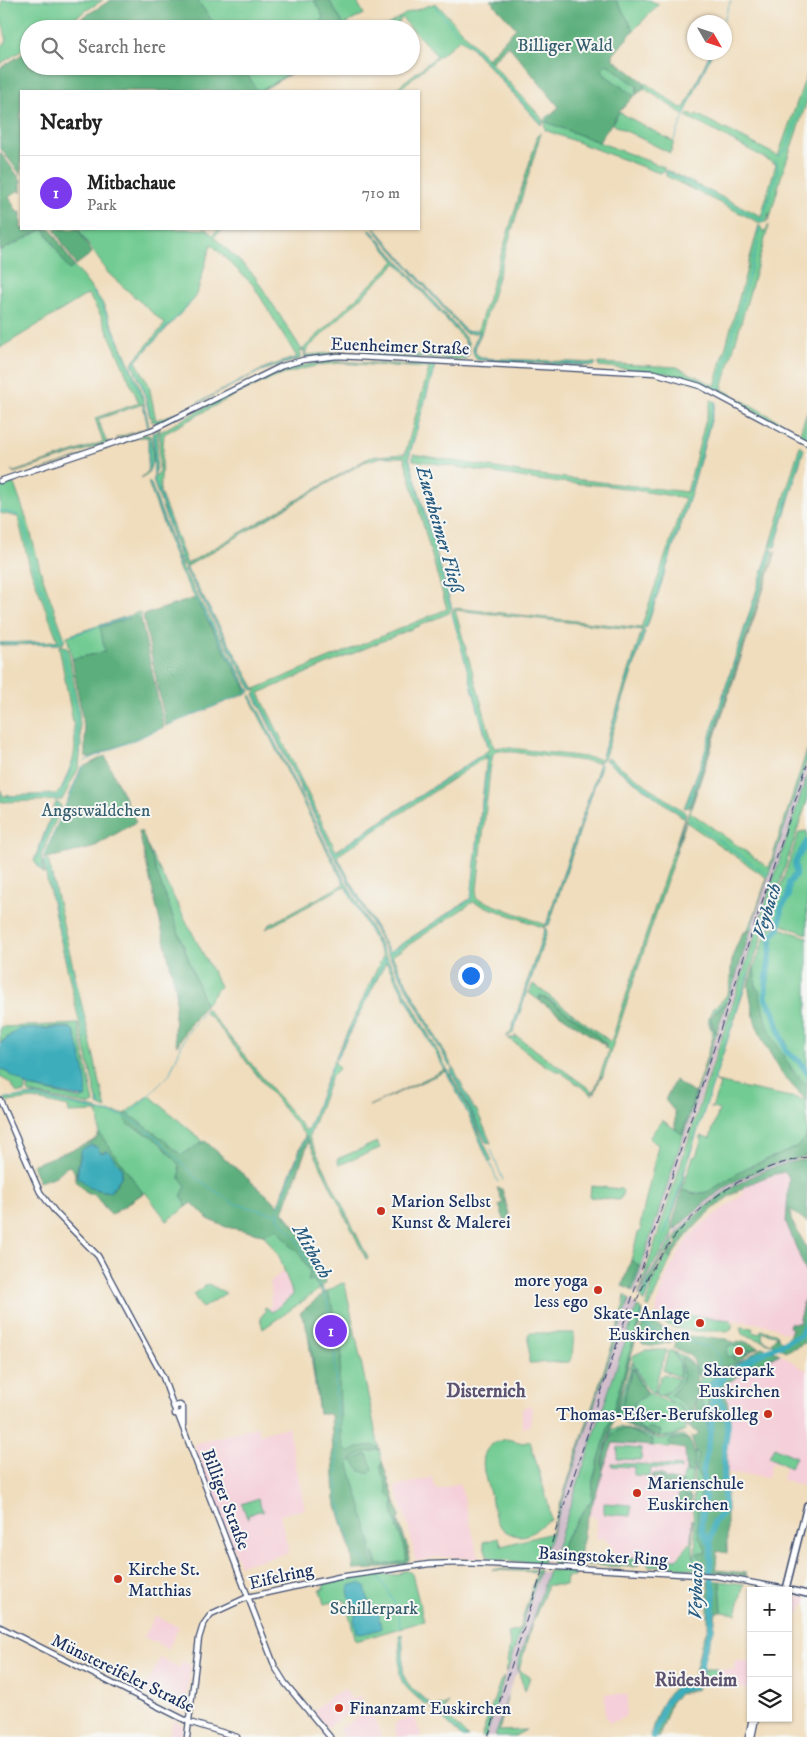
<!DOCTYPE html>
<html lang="en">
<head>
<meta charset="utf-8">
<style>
	body { margin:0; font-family:"IM FELL DW Pica",serif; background:#f6f6f6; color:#222 }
	.controls { position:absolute; right:15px; bottom:15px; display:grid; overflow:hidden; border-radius:0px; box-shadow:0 1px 4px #0004 }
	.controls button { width:45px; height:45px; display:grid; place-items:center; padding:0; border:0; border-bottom:1px solid #e0e0e0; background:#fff; color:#222; font:25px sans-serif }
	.compass { position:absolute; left:687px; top:15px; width:45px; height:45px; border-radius:50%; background:#fff; box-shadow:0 1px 4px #0004; rotate:129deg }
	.you { position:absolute; left:470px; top:975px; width:18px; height:18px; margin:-12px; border:4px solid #fff; border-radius:50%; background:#1a73e8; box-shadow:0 0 0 8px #1a73e833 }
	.badge { display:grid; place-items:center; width:32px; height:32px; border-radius:50%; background:#7c3aed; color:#fff; font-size:16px; font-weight:700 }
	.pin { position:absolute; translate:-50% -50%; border:2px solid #fff; box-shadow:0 1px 5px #0006 }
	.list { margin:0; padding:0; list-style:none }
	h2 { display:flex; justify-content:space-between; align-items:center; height:65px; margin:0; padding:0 20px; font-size:21px }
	h2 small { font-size:16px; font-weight:400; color:#767676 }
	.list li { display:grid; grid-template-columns:32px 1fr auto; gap:15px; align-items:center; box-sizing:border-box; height:75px; padding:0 20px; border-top:1px solid #e0e0e0 }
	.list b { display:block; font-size:19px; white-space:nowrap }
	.list p { margin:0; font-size:16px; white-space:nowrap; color:#767676 }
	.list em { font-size:16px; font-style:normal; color:#767676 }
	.icon { flex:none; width:28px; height:28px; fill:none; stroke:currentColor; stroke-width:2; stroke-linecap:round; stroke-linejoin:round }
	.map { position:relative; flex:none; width:807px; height:1737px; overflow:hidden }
	.search { position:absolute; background:#fff; box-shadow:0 1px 4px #0004; left:20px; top:20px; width:400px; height:55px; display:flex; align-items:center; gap:12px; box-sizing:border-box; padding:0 18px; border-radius:28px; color:#767676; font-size:19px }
	.panel { position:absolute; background:#fff; box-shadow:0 1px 4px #0004; left:20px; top:90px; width:400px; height:140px; border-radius:0px }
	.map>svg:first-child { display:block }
</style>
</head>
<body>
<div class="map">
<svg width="807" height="1737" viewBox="0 0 807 1737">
	<rect width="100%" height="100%" fill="#f6f6f2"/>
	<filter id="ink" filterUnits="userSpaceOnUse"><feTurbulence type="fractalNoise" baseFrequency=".02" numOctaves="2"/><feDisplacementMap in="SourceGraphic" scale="10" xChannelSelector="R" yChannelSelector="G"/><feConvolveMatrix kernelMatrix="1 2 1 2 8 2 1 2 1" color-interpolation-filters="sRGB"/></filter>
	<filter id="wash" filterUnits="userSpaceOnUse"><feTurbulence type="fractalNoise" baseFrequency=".0096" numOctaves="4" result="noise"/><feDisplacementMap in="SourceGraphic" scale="20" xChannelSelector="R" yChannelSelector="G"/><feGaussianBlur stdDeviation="1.12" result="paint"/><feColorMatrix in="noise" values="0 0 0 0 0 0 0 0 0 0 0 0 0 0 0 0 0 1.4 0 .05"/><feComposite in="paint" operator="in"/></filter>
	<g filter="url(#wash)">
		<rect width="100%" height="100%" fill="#f0ddbd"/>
		<path fill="#f5cfd9" d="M784,1172l5,4 -3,46 21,53v19l-4,8 -3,19 -3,3h-7l2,4 -1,5 -8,-1 -10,-6 -25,-4 -55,-6 -30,2 -7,-3 1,-13 9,-26 17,-31 15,-18 45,-33v-7l24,-11z
			M283,1271l10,25 -21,16 -6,-5 3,1 3,-5 -2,-2 2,-7 -3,-11z
			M780,1354l27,17v116l-25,-7 3,-14 -13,-4 -4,15 -41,-4v-22l3,-34 -6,-32 30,-18z
			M528,1405l4,3 -2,18 -8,2v-19z
			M258,1426l2,8 28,-7 17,82 -25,6 9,38 -49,12 -46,-121z
			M613,1443l73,7v21l-7,14 -1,17h13v38l-15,19 -63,-2 1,-8 -9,-10 -10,-1 2,-20 -9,-3z
			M432,1477l4,13 24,-7 19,75 -42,-1 -20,4 -2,-2 -7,-34 -13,-38z
			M792,1595l15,3 -1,7h-4l-2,8 -12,-2z
			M155,1616l24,11 -11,22 -24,-12z
			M160,1658l19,10 4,-7 8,5 -7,47 -39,-20v-5z
			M736,1660l15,2v28l-36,-6 2,-15 17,1z
			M345,1689l7,11 8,-5 6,10 -27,14 -11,9 -15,-17 18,-15z
			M605,1694l23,1 -2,19 -3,4 -14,5 -4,-8z
			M369,1712l9,14 3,11h-41l3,-2 -5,-6z
			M414,1716l8,21h-25l-3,-13z
			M174,1720l9,6v11h-15z"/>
		<path fill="#d1bdcb" d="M807,759v17l-171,518 -3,-3z
			M798,1157l-1,3 -32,11 -26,12 -45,33 -18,20 -2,-6 3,-3 2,1 14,-16 30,-23 31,-18z
			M673,1235l1,3 -14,20 -20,39 -2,-2 7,-15z
			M629,1299l8,7 -84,252 -2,4 -8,-1z
			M549,1571l-30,89v11l-6,8 -18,58h-9l53,-165z"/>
		<path fill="#71cb92" stroke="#467d78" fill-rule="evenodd" d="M2,0h101l-46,29h-28v17l-29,18v-17l7,-6 -7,-27z
			M197,0h117l10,19 -13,10h-93z
			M329,0h27l8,14 -20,11z
			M616,0h33l10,4 -25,26z
			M436,3l104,113 3,5 -2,4 -70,-78 -11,-8 -63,52h-4l44,-35 -35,-38 -9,11h-12l26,-16z
			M710,53h2l-28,62 -40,-27v-6l37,26 4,-1z
			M607,64l30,21 -1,10 -2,1 -29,-21 -3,-6z
			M242,66h47l3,6 -31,19 -5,-2z
			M807,74v27l-26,76 -12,44v-8l-3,9 -6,1 -94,-47v-6l95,46 15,-52 -90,-48 3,-3 8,4 -1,-3 2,1 80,41z
			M559,107l-13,15 118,45v4l-5,2 -114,-43 -1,-10z
			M619,112l55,30 -4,11 -58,-29z
			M541,133l-60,201 -5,10 -1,8 6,6 115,5 -2,3 -117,-6c-9,-12 -1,-19 3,-30l-3,3h-12l-91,-104h2l90,102 12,-1 60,-195z
			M759,225l5,7 5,-7 -47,164 78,44 7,-22 -1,28 -85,-45v-5l-4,3 -20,-10 -31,-9 -67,-7v-3l78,4 38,19z
			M44,229l25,41 5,-4 28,36 39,88 8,37 -30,12 -3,-1 32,-10 -5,-24 -45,15 8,22 4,1 -96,31 -3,-3 3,2 89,-30 -8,-24 44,-15 -38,-87 -13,-22 -88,54v-97z
			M78,229h129l5,6 7,-6h4l-9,8 40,38 48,75 93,-89 -27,-32h2l93,106 5,7 1,12 -4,6 -122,-6 -38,4 -1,-8 -4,2v7l-40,12 -100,52 -9,-2 2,-4h-3l-6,-26 -12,-28 33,-39 -57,-51zM211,244l42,41 44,72 -30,10 -85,44 -26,9 -7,-35 -13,-24 60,-64zM397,263l68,78 2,12 -2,4 -120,-5 -40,3 2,-6z
			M329,361l106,5 -26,91 43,151 -3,5 -190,80 77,158 153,-101 -37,-137 2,-5 187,20 44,-130 -76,-12 -64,-5 -132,-21v-6l118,20 156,18 24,-92 5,2 -26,95 -43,130 -5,2 3,3 -41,127 -6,2 3,5 -52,159 -5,1 3,6 -34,101 -7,4 5,-6 34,-103 -72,-26 -81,54 60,110 -2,1 -115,-210 -81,-163 3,-3 -5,-1 -67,-121 1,-3 -3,-1 -29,-82 -1,-6 4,-1 2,-4 1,-40c54,-29 109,-64 169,-71zM338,363l91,5 -24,86 -31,2 -9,4 -178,104 -27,-72 4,-58c55,-30 110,-66 174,-71zM382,457h22l43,152 -192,80 -69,-122 178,-105zM455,610l187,20 -41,129 -99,-12 -8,1zM497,750l103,13 -54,162 -70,-27 14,-127 3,-17zM487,756l-16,142 -82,54 -52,-96z
			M160,429l-2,5 -2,36 -2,6 -1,-43z
			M145,434l5,2c4,12 4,34 -6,41l-3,1 7,-7v-34h-9l-123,42z
			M800,445l4,4 -29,98h-5z
			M148,482l3,2 31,84 67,121 1,3 -5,3 1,-6 -66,-118z
			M11,483l3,1 14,39 14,53 23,63 -2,5 -63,1v-2l58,-2 -28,-73 -12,-51 -18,-4v-26z
			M770,548l4,3 -81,245 -4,11 -5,1 18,-47z
			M776,551l-86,261 79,56 38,-118v9l-54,163 -2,7 -8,4 -6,14 16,-28 14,-41 -81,-56 -84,256 -1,-2 -6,17 -4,-1 2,3 -31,-22 -16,-7 -38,-28h8l-1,-3 79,57 15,-42 -5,-3 3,-3 -57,-44 -11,-3 1,4 -11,-8 4,-9 78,58 73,-224 -79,-58 3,-2 78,55 -11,40z
			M140,612l1,8 -4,-4 -32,36 -33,7 -5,-23z
			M59,646h6l3,3 11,62 2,33 -2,23 -17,33 -62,2v-14l3,8 53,-2 5,-4 12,-30 2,-13 -1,-19z
			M251,695l76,152 120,222 -2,1 -59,-108 -50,98 -1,-2 48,-102 -38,-70 -79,43 3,-4 75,-41 -95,-188z
			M807,776v25l-124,373 2,1 -14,45 2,15 -21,31 -14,29z
			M56,802l4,2 1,3 -20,49 3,18 -10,-13z
			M807,831v9l-13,20 1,13 -7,9 -1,13 -7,11 -2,19 -6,-2 -2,-4 29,-87z
			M807,843v91l-27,-10 2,-17 7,-10 1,-13 7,-9 -1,-14z
			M147,846l73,140 -15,19z
			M48,859l58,250 -8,-4 -55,-243z
			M769,926l9,2 -8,7 1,13 -2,8 -3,45 7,11 13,41 12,9 9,12v12c-25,-26 -45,-59 -48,-95l-3,-2 -2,-22 14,-38 2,3z
			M780,928l27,9v133l-6,-9 -13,-10 -2,-11 -6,-7c0,-14 -9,-20 -12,-32 -5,-18 7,-44 3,-63z
			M731,975l4,4 -8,22 -16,14v10l5,9 -83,257 -2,-1 7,-24 -7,-6 7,-27 3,-2 -1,-5 18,-81 -9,-7 13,-18 20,14 31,-97c0,-7 -6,-13 -4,-20 5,-16 22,-13 22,-42z
			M206,1008l99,122 3,-1 26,-69 5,9 -8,8 -22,60 59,121 -2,1 -59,-121 -96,-121 -8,-5z
			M78,1024l16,79 -4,2 -61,-12 -1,-5 2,-1 51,12 5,-2 -2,-26 -10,-40 -5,-4 -51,2 -18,14v-16z
			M453,1067l21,42h2l15,34 -5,-1 -35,-71z
			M0,1068l29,18h-4v7h-8l-8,-11 -9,-5z
			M444,1070h4l23,43 21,48 -3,1 -20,-46 -23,-45 -77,35z
			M716,1082l90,18 1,32 -1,6 -10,10 -50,20 -38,24 -13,2 -13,-4 11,-33 3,-1 6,-18h-3l2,-2 9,2 9,-28 -9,-3 2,1 8,-24z
			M33,1095l64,14v2l27,3 25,-19 129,110 24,30 24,48 -4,4 2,6 18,-10 3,1 36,174 19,59 -2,2 11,33 -2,11 -42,7 -32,-157 -14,1 -13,-94 -5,-8 22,-16 -3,-7 -57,40 -3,-11 6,-7 -2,-3 2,-1 6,5 21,-17 -14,-39 -16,-22c-33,-7 -46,-6 -71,-31l-25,18 -22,-29 -34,23 -33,-40 -5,-19c19,-21 32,-10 24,-44l-28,1 -1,-6 -35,-8 -27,3 -2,-3z
			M377,1142l3,6 -41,17 -2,-6z
			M591,1186l30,3 2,2 -2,7 -3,2 -28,-3z
			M674,1238c2,9 -7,13 -12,20 -9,13 -12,29 -18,44l-4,-5c9,-21 21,-41 34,-59z
			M667,1255l4,3 -22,50 -3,-3 9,-30z
			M208,1284l18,9 -24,15 -9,-14z
			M625,1295l4,4 -87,265 -50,-5 -5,-4 -4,-13 16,-4 3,8 49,-13 71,-218z
			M637,1306l5,4 -49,170 -1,19 -27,40 -9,25h-5z
			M656,1315l7,3 30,-2 38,4 -2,2 3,1v5l-4,3c-26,-1 -55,5 -72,-16z
			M740,1327l13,1 -1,4 8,2 1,-4 14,3 4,3 -16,-4 -1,7 9,5 -29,-10z
			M529,1333h45l-2,24 -3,5 -40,1z
			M732,1345l20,6 -23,6 -4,-6 3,-5z
			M645,1350h22l-8,22 -5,22 -10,-9 -12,-26 2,-4z
			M669,1351h4l7,14 -1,12 -16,-7z
			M674,1352l12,5 8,9 -13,-8c2,18 5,21 -10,37 10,6 21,13 17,26l3,1 -3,6 -6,-20 -20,-12c19,-9 24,-26 12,-44z
			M744,1359l-23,17h-6l-10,20 3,1v31l-2,-18 -5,-10 -5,-1 1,-17c14,-14 30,-12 47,-23z
			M632,1362c6,9 7,20 14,28 15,15 45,8 39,40l-12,6 -14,1 1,-7h-16l-8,-6 -2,-21 14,-9 -9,-11 -5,-15h-2l-12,44c8,16 19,16 34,24 -15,-5 -29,-8 -38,-22z
			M664,1374l15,5 -7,10 -12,7 -5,-2 6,-18z
			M620,1427l40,12 23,-4 7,6 -6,-3 -12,1 -3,4 4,4 -21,-1 1,-6 -28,-11 -16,13 3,-13z
			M507,1439l16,4 7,-2 18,62 3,17c-12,3 -16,16 -30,16 -8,0 -16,-4 -21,-10 -6,-7 -7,-20 -9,-29 -6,-21 -20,-52 16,-58z
			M618,1447l24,2 -1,11 -24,-1z
			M774,1447l22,10 -6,11 -21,-11z
			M695,1451l4,3 -3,17c13,15 0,34 2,50 1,10 7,19 8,30l-1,4 -6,-2 -2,2 8,8 -5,2 3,6h-5l-4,-9 2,-15 -3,-35z
			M612,1463l69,3v3l-30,-1 -1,8 -16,-1v-8l-22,-1z
			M686,1471l2,2 5,-2 -4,27 -5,-2 -1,-13 -2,-2z
			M258,1498l5,14 -4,-1 -11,4 1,3h-2l-5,-14z
			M604,1503l28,2 -2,11 -26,-2z
			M692,1519c0,10 1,46 4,51l-25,-4 -22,1 -2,-5 3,-4 26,1c6,-5 10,-11 15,-17z
			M497,1569l43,1 -33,102c-3,-11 6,-21 1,-39l11,-3 18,-58 -45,-2z
			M549,1570l26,2v5h-8l-1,8h-18l-16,39 -13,46 11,7 -5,14 -7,-21v-7z
			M403,1571h6l3,3 12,47 -68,20 -11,-41 -21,4 -4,-14 4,-1v-5l50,-10 25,1z
			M720,1581l24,3 -8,30 -14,-2z
			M402,1634c5,42 -10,41 29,70l-5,1c-39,-31 -22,-27 -27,-70z
			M704,1669h13l-2,15 -12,-2z
			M505,1675l-19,62h-5l19,-55z
			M507,1698l-8,33 27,-1 -13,7h-18z
			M449,1703l-5,6 1,5 23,23h-6l-31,-29z"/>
		<path fill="#5caf7c" stroke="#3c6f6d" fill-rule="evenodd" d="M111,0h86l21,29h-154z
			M314,0h15l15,25 -3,4h-30l13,-10z
			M490,0h126l18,30 -21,25v4l31,23v6l-8,7 2,-8 -31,-23 -5,5 3,6 29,21 -15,16 -20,30 -53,-20 13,-15 -51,-62 -17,18 -4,-4 29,-31z
			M29,50v16h213l14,23 5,2 30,-18 -2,-7h15l-44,25h-239v84l-21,-27v-80z
			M0,152l21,28v13l-2,-3 -10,7 9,16 3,-1v17h22l-43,22z
			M44,229h7l23,37 -5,4z
			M54,229h24l14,24 -16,12z
			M195,598l51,91 -1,5 -79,32 -23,-111z
			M137,616l4,4 23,107 -75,31 -4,-2v-23l-13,-74 33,-7 -5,-25z
			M105,756l31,66 -44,26 -49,11 38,-91z
			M139,832h3l63,173 -20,26 -8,15 -3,-12 2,-44z
			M751,929l-16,50 -4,-4c-1,-13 6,-42 20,-46z
			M754,967l2,22 3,1 6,29 8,19 19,32 15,16v15l-23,-24 -20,-34 -9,-21 -7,-37z
			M540,995c13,8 61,39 66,51l-66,-45z
			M727,1001l-11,33 -6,-16z
			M675,1080l20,14 -13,40 -7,-5v-17l-10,-12z
			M127,1113l37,27 17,15 24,-14 73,64 27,-69 4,5 -26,71 19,23 24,48 -6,6 -7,-9 -5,1 2,-9 -12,-21 -8,-5v-2l-12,-14 -15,4 -37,-7 -18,-8 -16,-16 -7,5 1,-4 -5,-8 5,-10 -6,-8 -1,-13 -18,-21 -10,-8 -24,-12 -3,-10z
			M807,1132v24l-36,9 -34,15 -27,18 -36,32 -1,-8 9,-32 13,4 13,-2 38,-24 49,-20 11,-10z
			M100,1134l43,59 -32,22 -17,-21h-6l-11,-11 -3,-12 -5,-5 -4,2 -9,8 -17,6 -7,-17 62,-24zM94,1145l7,8 6,-2 15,18 -1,8 -8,13c-16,4 -25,-4 -37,-15l4,-20z
			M807,1159v63l-17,-13 1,11 16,28v27l-21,-53 3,-45 -5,-5c-45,9 -88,46 -113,86l-4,-3 10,-11 -1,-8c35,-39 78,-69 131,-77z
			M497,1188l5,1 8,28 -5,5 -6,-17 4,-2z
			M631,1260l8,6 -8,24 -9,-4z
			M327,1291l6,15 9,49 -3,22 2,60 3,11 5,5c9,-6 21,-11 31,-4 -11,4 -28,2 -31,16l22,78 -1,13 5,13 -21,1 -3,-19 -16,-51 -4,-86h-12c-3,-24 -7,-84 -19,-101z
			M807,1294v48l-20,9 -14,-6 -2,-2 6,-7 5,5 6,-1 4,-12 -3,-1 1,-4h9l4,-21z
			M642,1310l1,3 -41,148 1,12 -20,58 1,6 -5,17v2l60,2v7l-5,2 -78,-3 9,-25 27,-40 1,-19z
			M646,1314l12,12 16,8 -3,8c-12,2 -25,10 -33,-4z
			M675,1335l52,4 6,4 10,-2 16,6 -7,4 -16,-5h-8l-2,9 3,2 4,-1 1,5 1,-6 15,-2 -18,12 -17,3 -16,10c-7,-21 -2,-20 -25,-30l2,-5 -3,-4z
			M762,1347l18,7 -26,13 -30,18 6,32 -3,34v102l-10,-2 -1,19 30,3 1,3 -44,-5 -3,-7 5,-1 -8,-8 2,-3 6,2c2,-8 -3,-10 -6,-17 -1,-5 -2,-15 -2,-20 -1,-15 12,-31 -1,-46l3,-17 -3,-2 -5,-15h5l3,-4 -9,-5 5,-13 1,-16 5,1 5,10 2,18v-31l-3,-1 -2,-4 11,-16h7z
			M681,1358c5,1 13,6 15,12 2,7 -2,46 -6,53l-2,-2c4,-13 -7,-20 -17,-25 14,-18 13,-18 10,-38z
			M633,1367l6,16 9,11 -14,9 2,21 8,6 6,-2 11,3 -2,6 -29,-11 -10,-14z
			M625,1429l28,11 -1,6 -39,-3 -10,27c-2,-10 5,-33 14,-40z
			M680,1438l8,1c7,8 9,24 4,34l-6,-2 -1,-22 -12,-2 -5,-5 2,-2z
			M367,1454l6,15 -4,5 -9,-3 -8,-11z
			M382,1462l18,55 -3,3 11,28 1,12 -4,4 -28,4 -5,-15 3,1 3,10 3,1 25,-4c2,-18 -17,-40 -12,-60l-7,-7c2,-11 -10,-22 -5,-32z
			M653,1474l9,1 3,4 18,3v12l3,3h5v5h-13l1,-17 -18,-1v-6h-9z
			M708,1580l12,1 2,31h-6l-2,18 -11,31 -3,24 -7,-4 8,-36 7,-18z
			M688,1682l9,4 1,3 -19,5 -7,6 -13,37h-9c5,-20 14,-51 38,-55z"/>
		<path fill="#3eadbb" stroke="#2c6e8c" d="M70,1028l4,3c4,13 17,57 11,67l-55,-11 -30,-19v-24l18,-15z
			M91,1145l6,2 4,6 7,-2 14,17 -1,9 -11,15 -20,-4 -13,-12 4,-26z
			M360,1583l5,4 4,16 10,12 2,14 -20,5 -4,-2 -3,-13 2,-6 -6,-12 -2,-12 3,-4z"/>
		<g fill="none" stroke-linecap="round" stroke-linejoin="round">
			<path stroke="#3eadbb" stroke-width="1" d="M434,5l24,29
				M723,22l8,-22
				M462,38l8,6 70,78
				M695,89l16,-37
				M674,140l20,-48
				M779,156l7,-6 21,-61
				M666,172l97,49
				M762,222l16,-52 -2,-9
				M369,229l27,31
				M375,229l90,102h12
				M398,262l35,40
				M92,290l15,26 36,85
				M434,304l29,32
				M481,332c-5,9 -12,19 -2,27l115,6
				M161,333l32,-33
				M464,359l4,-6 -2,-14
				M261,371l36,-13
				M718,390l41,-152v-11
				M144,404l4,23
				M150,414l-5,-22 -12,-28 26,-29
				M162,421l97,-49
				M806,437l1,-4
				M409,454l25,-86
				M408,457l43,151
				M149,470l1,-32
				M154,474l1,-42
				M154,478l30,87
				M150,483l30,85
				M690,491l25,-89
				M0,510l19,5 3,3 16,61 25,63
				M774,547l28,-98
				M186,569l68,121
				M181,571l68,121
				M452,613l38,137
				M645,628l44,-132
				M71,636l57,-19
				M0,643h19
				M24,643h34l4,-4
				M256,694l33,69
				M251,696l94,187
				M169,725l79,-33
				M602,758l42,-127
				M606,760l79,56
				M85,761l77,-33
				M291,765l43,89 152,-101
				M8,798l52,-1 13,-33 6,-7 -4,-55c-3,-8 -11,-45 -11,-54
				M0,799h2
				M685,807l4,-6 82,-250
				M688,818l80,57
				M336,857l52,95
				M43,858l40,-92
				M36,859l22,-55
				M44,861l6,15 4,28 17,66
				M38,864l3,5
				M346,886l37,68
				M547,925l54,-161
				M768,928l3,9
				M389,954l82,-55 18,-144
				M391,957l59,109
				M385,958l60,111
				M72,973l14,64 -1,3
				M512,1033l34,-104
				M336,1058l49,-99
				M452,1069l36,73
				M447,1071l25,49 26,62
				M6,1098l27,-2 94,21 29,20 41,42 38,25 40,10 21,24 31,62 8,58 3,141 9,34 7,15 15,20
				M98,1100l3,7
				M130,1114l39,-39 17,-40 18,-24
				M307,1134l27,-72
				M491,1149l12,31
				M279,1206l27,-69
				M278,1210l1,7
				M661,1246l87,-272
				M644,1300l5,-17
				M640,1321l1,-10
				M642,1324l16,9 55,15 7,10 -1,10
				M701,1398c-5,-15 7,-20 17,-28
				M704,1404l5,39
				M378,1577c12,15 21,31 22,50
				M401,1635c6,41 -13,40 28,69
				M433,1707l31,30"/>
			<path stroke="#3eadbb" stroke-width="6" d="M807,842l-12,20 1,12 -7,9 -1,14 -7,11 -2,20 -8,9c1,20 -7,41 -5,61 1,6 6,9 8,14 3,14 8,25 12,39l14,11 7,10
				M710,1542l4,-20 10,-11v-58l4,-30 -3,-12 -13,-27 3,-4 9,-3
				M653,1737l11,-31 5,-8 9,-8 15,-4 5,-5 5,-29 8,-22 3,-39 -4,-20 1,-26 -8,-13 -2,-7 4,-28 -2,-26 8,-40 2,-38 12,-17 29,-19 47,-22 6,-15"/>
		</g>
	</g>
	<g filter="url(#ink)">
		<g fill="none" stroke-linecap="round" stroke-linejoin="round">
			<defs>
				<path id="secondary" d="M0,481l152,-51 130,-64 21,-6 35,-4 317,17 45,13 107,57
					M0,1100l40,92 16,21 42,43 65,121 11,31
					M183,1413l-8,1v-8l5,-1 3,3v17
					M178,1415l97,252 10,16 45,54
					M0,1627l189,95 48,15
					M187,1737l12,-99 4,-13 8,-11 37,-17 91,-20 90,-13 31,-1 80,3 176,10 70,13 -1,2
					M748,1737l4,-19
					M752,1737l4,-19"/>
				<path id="primary" d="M807,1505l-21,84 21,5"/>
			</defs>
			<use href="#secondary" stroke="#3b496c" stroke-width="7"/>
			<use href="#primary" stroke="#3b496c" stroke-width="8"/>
			<use href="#secondary" stroke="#fff" stroke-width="4.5"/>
			<use href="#primary" stroke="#fff" stroke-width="5"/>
			<path stroke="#1b2f5e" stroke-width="1" stroke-dasharray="8 4" stroke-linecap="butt" d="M636,1302c31,-74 90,-130 171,-145
				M488,1737l319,-972"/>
		</g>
	</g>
	<g fill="#c8321e" stroke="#f6f6f2" stroke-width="2">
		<circle cx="381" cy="1211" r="5"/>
		<circle cx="598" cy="1290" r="5"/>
		<circle cx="700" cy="1323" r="5"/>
		<circle cx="739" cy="1351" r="5"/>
		<circle cx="768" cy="1414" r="5"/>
		<circle cx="637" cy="1493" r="5"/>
		<circle cx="118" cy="1579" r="5"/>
		<circle cx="339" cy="1708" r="5"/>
	</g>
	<g text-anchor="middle" stroke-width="4" stroke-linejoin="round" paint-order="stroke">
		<g font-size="18" fill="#355e6e" stroke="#f6f6f2">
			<text x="565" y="51">Billiger Wald</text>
			<text x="96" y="816">Angstwäldchen</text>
			<text x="374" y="1614">Schillerpark</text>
		</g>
		<g font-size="18" fill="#1b2f5e" stroke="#f6f6f2">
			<text transform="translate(400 346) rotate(2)" y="6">Euenheimer Straße</text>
			<text transform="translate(226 1499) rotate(69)" y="6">Billiger Straße</text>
			<text transform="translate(603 1556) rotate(3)" y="6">Basingstoker Ring</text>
			<text transform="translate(281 1576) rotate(-13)" y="6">Eifelring</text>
			<text transform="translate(123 1673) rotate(26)" y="6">Münstereifeler Straße</text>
		</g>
		<g font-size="18" fill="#1b2f5e" stroke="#f6f6f2" text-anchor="start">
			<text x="391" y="1207">Marion Selbst<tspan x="391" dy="21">Kunst &amp; Malerei</tspan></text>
			<text x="588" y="1286" text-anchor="end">more yoga<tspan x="588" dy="21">less ego</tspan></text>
			<text x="690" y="1319" text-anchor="end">Skate-Anlage<tspan x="690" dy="21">Euskirchen</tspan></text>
			<text x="739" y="1376" text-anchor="middle">Skatepark<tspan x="739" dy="21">Euskirchen</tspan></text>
			<text x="758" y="1420" text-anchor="end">Thomas-Eßer-Berufskolleg</text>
			<text x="647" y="1489">Marienschule<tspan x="647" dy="21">Euskirchen</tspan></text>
			<text x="128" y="1575">Kirche St.<tspan x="128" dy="21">Matthias</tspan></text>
			<text x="349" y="1714">Finanzamt Euskirchen</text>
		</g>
		<g font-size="19" font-style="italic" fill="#275b7f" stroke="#f6f6f2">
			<text transform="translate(441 529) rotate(74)" y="7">Euenheimer Fließ</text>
			<text transform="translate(766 911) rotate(-73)" y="7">Veybach</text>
			<text transform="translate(313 1251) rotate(60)" y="7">Mitbach</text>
			<text transform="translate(695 1591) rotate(-89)" y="7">Veybach</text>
		</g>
		<g font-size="19" font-weight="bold" fill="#5c5370" stroke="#f6f6f2">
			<text x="486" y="1397">Disternich</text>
			<text x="696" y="1686">Rüdesheim</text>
		</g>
	</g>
</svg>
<div class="controls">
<button>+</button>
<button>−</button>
<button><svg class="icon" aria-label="layers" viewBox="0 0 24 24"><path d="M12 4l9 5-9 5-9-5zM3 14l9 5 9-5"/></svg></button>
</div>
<svg class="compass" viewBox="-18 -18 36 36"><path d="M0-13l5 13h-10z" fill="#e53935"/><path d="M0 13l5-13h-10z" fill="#767676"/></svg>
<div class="you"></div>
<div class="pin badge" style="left:331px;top:1331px">1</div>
<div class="search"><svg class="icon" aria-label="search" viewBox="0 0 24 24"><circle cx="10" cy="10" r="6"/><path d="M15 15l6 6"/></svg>Search here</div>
<section class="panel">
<h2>Nearby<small></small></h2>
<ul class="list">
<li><span class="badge">1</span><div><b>Mitbachaue</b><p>Park</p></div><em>710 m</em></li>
</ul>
</section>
</div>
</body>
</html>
